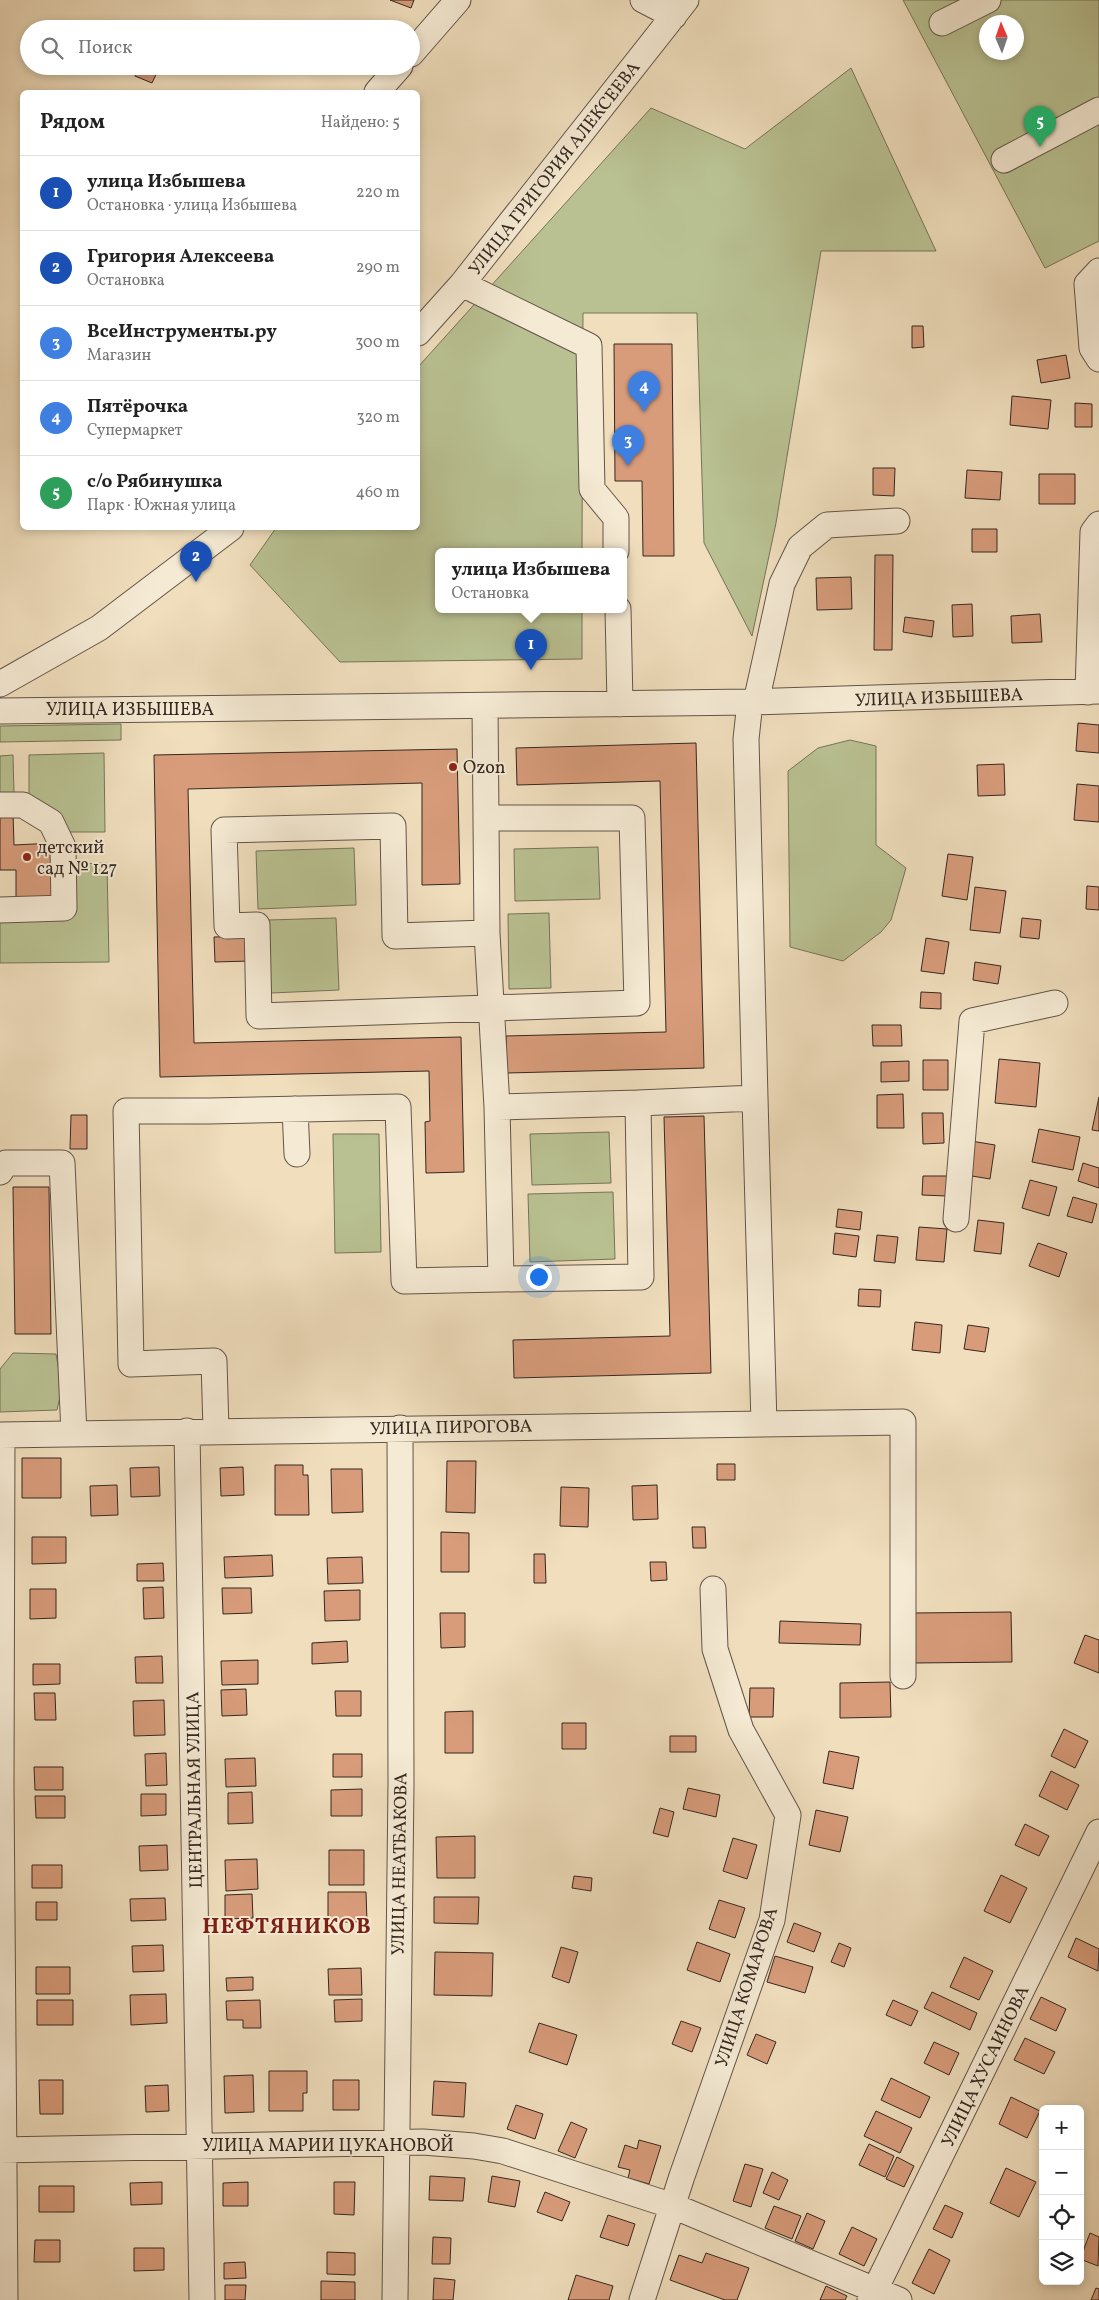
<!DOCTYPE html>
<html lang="ru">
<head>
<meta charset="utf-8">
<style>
	body { margin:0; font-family:Vollkorn,serif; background:#f6f6f6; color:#222 }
	.controls { position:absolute; right:15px; bottom:15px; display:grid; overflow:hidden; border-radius:8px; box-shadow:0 2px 8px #0003 }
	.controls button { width:45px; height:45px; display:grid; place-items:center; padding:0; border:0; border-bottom:1px solid #e0e0e0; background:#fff; color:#222; font:25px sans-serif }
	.compass { position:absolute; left:979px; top:15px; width:45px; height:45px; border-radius:50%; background:#fff; box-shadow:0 2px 8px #0003; rotate:358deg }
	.you { position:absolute; left:538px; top:1276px; width:18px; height:18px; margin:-12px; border:4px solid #fff; border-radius:50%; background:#1a73e8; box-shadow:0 0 0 8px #1a73e833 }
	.badge { display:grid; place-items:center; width:32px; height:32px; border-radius:50%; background:#b45309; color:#fff; font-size:16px; font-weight:700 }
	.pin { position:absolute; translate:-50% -41px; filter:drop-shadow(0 1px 2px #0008) }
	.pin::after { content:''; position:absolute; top:26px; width:18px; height:15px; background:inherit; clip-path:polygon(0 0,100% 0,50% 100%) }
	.popup { position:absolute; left:435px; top:548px; width:192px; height:65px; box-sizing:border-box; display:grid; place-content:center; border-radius:8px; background:#fff; filter:drop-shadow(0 1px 4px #0005); font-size:16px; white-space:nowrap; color:#767676 }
	.popup b { font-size:19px; color:#222 }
	.popup::after { content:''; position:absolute; left:50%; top:100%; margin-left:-10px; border:10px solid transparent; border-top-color:#fff }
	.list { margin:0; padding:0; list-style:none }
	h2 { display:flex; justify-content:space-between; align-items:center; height:65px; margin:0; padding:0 20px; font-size:21px }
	h2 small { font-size:16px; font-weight:400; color:#767676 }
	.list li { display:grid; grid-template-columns:32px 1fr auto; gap:15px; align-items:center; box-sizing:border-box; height:75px; padding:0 20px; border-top:1px solid #e0e0e0 }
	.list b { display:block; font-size:19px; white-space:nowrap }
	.list p { margin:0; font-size:16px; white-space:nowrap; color:#767676 }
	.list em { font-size:16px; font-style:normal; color:#767676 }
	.icon { flex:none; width:28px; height:28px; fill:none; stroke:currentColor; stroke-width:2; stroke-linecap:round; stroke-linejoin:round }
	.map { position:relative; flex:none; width:1099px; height:2300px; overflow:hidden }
	.search { position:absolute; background:#fff; box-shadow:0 2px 8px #0003; left:20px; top:20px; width:400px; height:55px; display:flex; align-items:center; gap:12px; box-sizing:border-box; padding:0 18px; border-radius:28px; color:#767676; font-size:19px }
	.panel { position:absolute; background:#fff; box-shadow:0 2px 8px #0003; left:20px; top:90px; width:400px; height:440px; border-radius:8px }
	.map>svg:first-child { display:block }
</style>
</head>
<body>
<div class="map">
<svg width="1099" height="2300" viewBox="0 0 1099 2300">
	<rect width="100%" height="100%" fill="#f0debd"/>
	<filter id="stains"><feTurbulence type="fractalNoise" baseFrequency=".004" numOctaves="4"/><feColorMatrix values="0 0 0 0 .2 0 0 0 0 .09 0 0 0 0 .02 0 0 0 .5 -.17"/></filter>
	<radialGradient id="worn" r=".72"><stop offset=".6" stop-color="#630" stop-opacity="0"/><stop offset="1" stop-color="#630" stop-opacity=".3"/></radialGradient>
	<path fill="#b9c192" stroke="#76745a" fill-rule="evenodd" d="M903,0h196v241l-54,27zM986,22h30v30h-30z
		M851,68l85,183h-115l-45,272 -24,113 -48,-93 -7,-230h-114l-1,238h-144v58h144v50l-242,3 -90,-97 26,-37h142v-161l233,-259 94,41z
		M121,724v16l-121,2v-16z
		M850,740l26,6v99l30,23 -15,52 -10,12 -38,29 -53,-14 -2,-176 30,-23z
		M104,753l1,79h-38c-11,-20 -15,-27 -38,-34v-43z
		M13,755l1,39h-14v-38z
		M598,847l2,52 -85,2 -1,-52z
		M354,848l2,57 -98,4 -2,-58z
		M107,863l2,99 -109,1v-48l70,-51z
		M549,913l2,75 -42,1 -1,-75z
		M336,918l3,72 -68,3 -3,-73z
		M609,1132l2,51 -79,2 -2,-51z
		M333,1134h46l2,118 -46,1z
		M613,1192l2,67 -85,3 -2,-68z
		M13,1353l43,1 6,34 -5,22 -57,2v-43z"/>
	<path fill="#d89c7b" stroke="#342721" d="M390,0h24l-3,8z
		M139,66l20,2 -7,15 -17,-7z
		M912,326h11l1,21 -12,1z
		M614,344h58l2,212h-31l-1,-75h-27z
		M1066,355l4,23 -29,5 -4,-23z
		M1012,396l39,4 -3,29 -38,-4z
		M1075,403l17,1v23h-17z
		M873,468h22l-1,28 -21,-1z
		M967,470l35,2 -2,28 -35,-2z
		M1039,474h36v30h-36z
		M972,529h25v23h-25z
		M875,555h18l-1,95h-18z
		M851,577l1,32 -35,1 -1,-32z
		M972,604l1,32 -20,1 -1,-32z
		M1040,614l2,28 -30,1 -1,-27z
		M905,617l29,4 -2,16 -29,-5z
		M1078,723l21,2v28l-23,-2z
		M696,743l8,325 -197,5 -1,-37 160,-4 -6,-251 -143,4 -1,-37z
		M457,749l3,135 -38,1v-102l-234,6 6,254 267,-6 3,135 -38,1 -1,-51 5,-1 -1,-50 -269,6 -6,-322z
		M1004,764l1,31 -27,1 -1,-31z
		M1077,784l22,2v36l-25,-2z
		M13,813l1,32 40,-2 1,58 -39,1v-32h-16v-56z
		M948,854l25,3 -6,43 -25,-4z
		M1087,886l12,1v23l-13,-1z
		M975,887l31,4 -6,42 -30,-3z
		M1022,918l19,2 -2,19 -19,-2z
		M249,936l1,25 -35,1 -1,-25z
		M926,938l23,4 -5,32 -23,-3z
		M975,962l26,4 -3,18 -25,-4z
		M921,992l20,1v16l-21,-1z
		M872,1025h29l1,21h-29z
		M999,1059l41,4 -4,44 -41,-4z
		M923,1060h25v30h-25z
		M909,1061v20l-28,1v-20z
		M903,1094l1,34h-27v-33z
		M1099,1097v34l-7,-1z
		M922,1113h21l1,30 -21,1z
		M71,1115h16v34h-17z
		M704,1116l7,257 -197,5 -1,-38 157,-4 -6,-219z
		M1039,1129l41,8 -7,33 -41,-8z
		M971,1141l24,4 -5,34 -24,-4z
		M1083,1163l16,5v20l-21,-7z
		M923,1176h24l-1,20 -24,-1z
		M1030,1180l27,7 -8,29 -27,-8z
		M13,1187h36l2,147h-36z
		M1073,1197l24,7 -5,19 -25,-7z
		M838,1209l24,3 -2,18 -24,-3z
		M978,1220l26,3 -3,31 -27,-3z
		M919,1227l28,2 -3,33 -28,-2z
		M835,1233l24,3 -3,21 -23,-3z
		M877,1235l21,2 -3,26 -21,-2z
		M1038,1243l29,10 -8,24 -30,-11z
		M859,1289l22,1 -1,17 -22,-1z
		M915,1322l27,3 -2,28 -28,-3z
		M968,1325l21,3 -4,24 -21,-3z
		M22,1458h39v40h-39z
		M447,1461h29l-1,52 -29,-1z
		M717,1464h18v16h-18z
		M275,1465h28v10h5l1,40h-34z
		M159,1467l1,29 -29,1 -1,-29z
		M243,1467l1,28 -23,1 -1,-28z
		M331,1469h31l1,43 -31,1z
		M117,1485l1,30 -27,1 -1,-30z
		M657,1485l1,34 -25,1 -1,-34z
		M561,1487l28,1 -1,39 -28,-1z
		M692,1527h13l1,21h-13z
		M441,1532l28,1v39h-28z
		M32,1537h34v26l-34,1z
		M534,1554h11l1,29h-12z
		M272,1555l1,21 -48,2 -1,-21z
		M362,1557l1,26 -35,1 -1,-26z
		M650,1562h16l1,18 -16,1z
		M163,1563l1,18h-27v-17z
		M163,1587l1,31 -20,1 -1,-31z
		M222,1588h29l1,25 -29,1z
		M30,1589h26v29l-26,1z
		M360,1590v30l-35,1 -1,-30z
		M1011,1612l1,50 -99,1v-50z
		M440,1613h25v34l-24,1z
		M780,1621l81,3 -1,21 -81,-2z
		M1085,1635l14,5v33l-25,-10z
		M347,1641l1,21 -36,2v-21z
		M162,1656l1,27h-27l-1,-26z
		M258,1660v24l-36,1 -1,-24z
		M33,1664h27v20l-27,1z
		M890,1682l1,35 -51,1v-35z
		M750,1688h24l-1,29h-24z
		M246,1689l1,26 -25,1 -1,-26z
		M335,1691h26v25h-25z
		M34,1693h21l1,27h-21z
		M164,1700l1,35 -31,1 -1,-35z
		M473,1711v42h-28v-41z
		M562,1723h24v26h-24z
		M1064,1729l24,12 -13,27 -24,-12z
		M670,1736h26v16h-26z
		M829,1751l30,6 -6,32 -30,-6z
		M166,1753l1,32 -21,1 -1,-32z
		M333,1754h29v23h-29z
		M255,1758l1,28 -30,1 -1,-28z
		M34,1767h29v23h-28z
		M1051,1771l28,14 -12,25 -28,-14z
		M688,1788l32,7 -4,22 -33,-8z
		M362,1789v27h-31v-26z
		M252,1792l1,31 -25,1v-31z
		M141,1794h25v21l-25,1z
		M35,1796h30v22h-29z
		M660,1808l14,4 -6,25 -15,-4z
		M816,1810l32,7 -8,35 -31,-7z
		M1025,1824l24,12 -10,20 -24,-11z
		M475,1836v42h-38l-1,-41z
		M733,1838l24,7 -10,34 -24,-8z
		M167,1845l1,25 -28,1 -1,-25z
		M329,1850h35v35h-35z
		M257,1859l1,30 -32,2 -1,-31z
		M32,1865h30v23h-30z
		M1001,1875l26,13 -17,35 -26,-12z
		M574,1876l18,2 -1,13 -19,-3z
		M328,1892h38l1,30h-39z
		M252,1894l1,24 -28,1v-24z
		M434,1897h45l-1,27 -44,-1z
		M165,1898l1,22 -35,1 -1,-22z
		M719,1900l26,8 -10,30 -26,-9z
		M36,1902h21v18h-21z
		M794,1923l27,10 -7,19 -27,-10z
		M1076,1938l23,11 -1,22 -30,-14z
		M697,1942l33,12 -10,28 -33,-12z
		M839,1943l12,5 -7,19 -13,-5z
		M163,1945l1,26 -31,1 -1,-26z
		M561,1947l17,5 -9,31 -17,-6z
		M435,1952l58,1 -1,43 -58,-1z
		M775,1956l38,11 -8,26 -38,-11z
		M964,1957l29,14 -14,29 -29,-13z
		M36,1967h34v27h-34z
		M361,1968l1,27h-33l-1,-26z
		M253,1977v13l-26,1 -1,-13z
		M932,1992l45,21 -7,17 -46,-22z
		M166,1994l1,29 -36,2 -1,-30z
		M1041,1997l25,12 -10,22 -26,-12z
		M362,1999v22l-27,1 -1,-22z
		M37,2000h36v25h-36z
		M260,2000l1,28h-18v-8h-16l-1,-19z
		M893,2000l25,11 -7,15 -25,-11z
		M681,2021l20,7 -9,24 -20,-8z
		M539,2023l38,12 -10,30 -38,-13z
		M756,2034l20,8 -9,22 -20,-9z
		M1025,2038l30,14 -11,22 -30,-14z
		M934,2042l25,11 -10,22 -25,-12z
		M269,2071h38v22h-4v18h-34z
		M253,2075l1,37 -29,1 -1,-37z
		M891,2078l39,19 -10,21 -39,-18z
		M39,2080h24v34h-23z
		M333,2080h26v30h-26z
		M434,2081l32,2 -2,34 -32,-2z
		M168,2085l1,26 -23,1 -1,-26z
		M1011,2097l29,14 -13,27 -28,-14z
		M516,2105l27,9 -8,25 -28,-10z
		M876,2111l36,17 -12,25 -36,-17z
		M571,2122l16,7 -12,29 -17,-7z
		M639,2140l22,6 -12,38 -21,-6 2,-8 -12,-3 7,-22 12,4z
		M869,2144l25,12 -9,21 -26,-12z
		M897,2157l17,9 -10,21 -18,-8z
		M745,2164l18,5 -12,38 -18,-6z
		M1006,2168l30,14 -17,35 -29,-14z
		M772,2172l16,8 -9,20 -16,-7z
		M430,2176l35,2 -2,23 -34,-1z
		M492,2176l28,5 -5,26 -27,-5z
		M162,2182v22l-31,1 -1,-22z
		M248,2182v24h-25v-23z
		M334,2182h21l-1,33 -20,-1z
		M39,2186h35v26h-35z
		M545,2192l25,10 -8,19 -25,-9z
		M945,2205l18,8 -11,25 -19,-9z
		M774,2206l27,10 -9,23 -27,-11z
		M807,2213l18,8 -12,28 -18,-8z
		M608,2215l27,9 -7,22 -28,-9z
		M852,2227l25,12 -13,27 -25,-12z
		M1090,2233l9,4 -1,29 -18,-7z
		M433,2237l18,1 -1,26h-18z
		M35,2240h25v22h-26z
		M134,2248h30v22l-30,1z
		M929,2249l21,11 -16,34 -22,-11z
		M327,2252l28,1v22l-28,-1z
		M706,2253l43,15 -12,32h-12l-55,-20 9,-25 23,8z
		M245,2262l1,16 -22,1v-16z
		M576,2275l37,11 -4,14h-41z
		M434,2278l21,2 -2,20h-20z
		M321,2281l34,1v18h-34z
		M225,2285h21l-1,15h-20z
		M826,2286l21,10 -2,4h-25z
		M1096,2288l3,1v11h-8z"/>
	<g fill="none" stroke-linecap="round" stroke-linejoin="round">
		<defs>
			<path id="minor" d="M643,0l31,16
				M942,23l46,-23
				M411,54l47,-54
				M377,92l23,-26
				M1004,160l95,-50
				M1099,271l-12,13 5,64 7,11
				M462,284l127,62 3,143 24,29v33
				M418,333l44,-49 224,-284
				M618,609l2,95
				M0,684l99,-56 132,-100
				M1088,692l5,-160 6,-8
				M750,702l-4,37 9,359
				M756,702l26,-118 18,-37 27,-22 70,-4
				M0,711l750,-9 349,-11
				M0,805h23l28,17 12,25 1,61 -64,2
				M487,818h145l5,185 -378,13 -2,-91 -30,1 -3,-96 169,-4 2,110 92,-3
				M497,1107l141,-4
				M295,1109l2,45
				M0,1172l6,-9h56l12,271
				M956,1219l16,-198 83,-18
				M501,1279l140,-2 -3,-174 117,-5 9,326
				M216,1430l-2,-69 -83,3 -5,-253h83l189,-4 6,174 97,-2 -4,-172 -10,-174 -2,-227
				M187,1431l15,869
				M0,1435l903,-13v254
				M2,1435l-1,350 4,515
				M0,2150l423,-8 51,4 29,5 170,55 226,94
				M395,2300l6,-516 -1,-356
				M642,2300l40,-124 90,-256 16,-105 -47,-85 -26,-81 -2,-60
				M870,2300l229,-468"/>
		</defs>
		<use href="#minor" stroke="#635548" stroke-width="27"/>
		<use href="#minor" stroke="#f5ead4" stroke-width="25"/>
	</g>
	<g fill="#8f2418" stroke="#f5ead4" stroke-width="2">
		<circle cx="453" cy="767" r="5"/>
		<circle cx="27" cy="857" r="5"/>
	</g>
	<g text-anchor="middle" stroke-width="4" stroke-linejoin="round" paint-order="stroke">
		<g font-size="18" fill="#342721" stroke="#f5ead4">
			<text transform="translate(554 168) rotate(-52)" y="6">УЛИЦА ГРИГОРИЯ АЛЕКСЕЕВА</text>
			<text transform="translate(939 697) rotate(-2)" y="6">УЛИЦА ИЗБЫШЕВА</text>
			<text x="130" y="715">УЛИЦА ИЗБЫШЕВА</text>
			<text transform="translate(451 1427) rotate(-1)" y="6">УЛИЦА ПИРОГОВА</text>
			<text transform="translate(194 1790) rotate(-91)" y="6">ЦЕНТРАЛЬНАЯ УЛИЦА</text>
			<text transform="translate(399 1864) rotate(-89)" y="6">УЛИЦА НЕАТБАКОВА</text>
			<text transform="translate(746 1987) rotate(-72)" y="6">УЛИЦА КОМАРОВА</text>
			<text transform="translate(985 2066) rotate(-64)" y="6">УЛИЦА ХУСАИНОВА</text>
			<text x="328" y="2151">УЛИЦА МАРИИ ЦУКАНОВОЙ</text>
		</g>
		<g font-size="18" fill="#342721" stroke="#f5ead4" text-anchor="start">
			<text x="463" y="773">Ozon</text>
			<text x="37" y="853">детский<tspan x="37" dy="21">сад № 127</tspan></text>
		</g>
		<g font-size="22" font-weight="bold" letter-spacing="1" fill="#7a1f14" stroke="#f5ead4">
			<text x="287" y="1933">НЕФТЯНИКОВ</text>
		</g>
	</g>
	<rect width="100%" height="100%" filter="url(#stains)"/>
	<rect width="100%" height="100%" fill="url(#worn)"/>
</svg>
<div class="controls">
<button>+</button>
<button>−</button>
<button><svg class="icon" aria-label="locate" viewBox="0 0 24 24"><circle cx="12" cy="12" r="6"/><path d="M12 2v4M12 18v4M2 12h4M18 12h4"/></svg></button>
<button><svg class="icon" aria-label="layers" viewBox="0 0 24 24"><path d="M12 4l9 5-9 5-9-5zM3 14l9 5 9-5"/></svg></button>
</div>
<svg class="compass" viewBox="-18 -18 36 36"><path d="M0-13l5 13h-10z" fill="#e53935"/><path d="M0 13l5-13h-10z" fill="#767676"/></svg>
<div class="you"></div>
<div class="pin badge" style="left:531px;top:670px;background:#1a4fb4">1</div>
<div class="popup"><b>улица Избышева</b>Остановка</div>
<div class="pin badge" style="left:196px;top:582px;background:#1a4fb4">2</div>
<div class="pin badge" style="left:628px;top:466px;background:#3f7fe0">3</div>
<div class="pin badge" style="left:644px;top:412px;background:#3f7fe0">4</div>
<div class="pin badge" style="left:1040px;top:147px;background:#2e9e5b">5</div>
<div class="search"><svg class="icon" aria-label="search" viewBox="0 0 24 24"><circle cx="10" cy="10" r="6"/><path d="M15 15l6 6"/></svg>Поиск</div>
<section class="panel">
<h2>Рядом<small>Найдено: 5</small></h2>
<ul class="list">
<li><span class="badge" style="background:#1a4fb4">1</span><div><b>улица Избышева</b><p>Остановка · улица Избышева</p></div><em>220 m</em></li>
<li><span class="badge" style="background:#1a4fb4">2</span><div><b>Григория Алексеева</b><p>Остановка</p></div><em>290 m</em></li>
<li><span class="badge" style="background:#3f7fe0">3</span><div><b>ВсеИнструменты.ру</b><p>Магазин</p></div><em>300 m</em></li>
<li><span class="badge" style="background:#3f7fe0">4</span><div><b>Пятёрочка</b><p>Супермаркет</p></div><em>320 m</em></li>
<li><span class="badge" style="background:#2e9e5b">5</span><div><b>с/о Рябинушка</b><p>Парк · Южная улица</p></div><em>460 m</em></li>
</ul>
</section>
</div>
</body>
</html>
